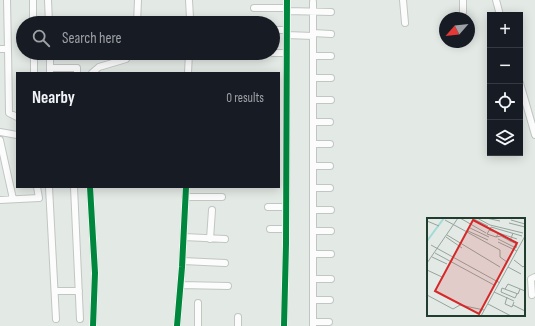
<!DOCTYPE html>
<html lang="en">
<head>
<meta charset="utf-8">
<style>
	body { margin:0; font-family:"Sofia Sans Condensed",sans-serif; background:#20242c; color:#f1f3f6 }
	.controls { position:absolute; right:12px; top:12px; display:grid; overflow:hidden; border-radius:0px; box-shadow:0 2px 10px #0003 }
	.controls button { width:36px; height:36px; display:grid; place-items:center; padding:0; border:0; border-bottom:1px solid #363941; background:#171b24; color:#f1f3f6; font:20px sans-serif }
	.compass { position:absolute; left:439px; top:12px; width:36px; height:36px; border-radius:50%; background:#171b24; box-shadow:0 2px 10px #0003; rotate:242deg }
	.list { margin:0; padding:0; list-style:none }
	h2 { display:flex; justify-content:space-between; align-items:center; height:52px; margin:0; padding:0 16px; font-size:17px }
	h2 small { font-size:13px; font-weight:400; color:#9ea1a6 }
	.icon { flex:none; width:22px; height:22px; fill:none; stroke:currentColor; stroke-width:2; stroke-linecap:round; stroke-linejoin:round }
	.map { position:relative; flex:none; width:535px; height:326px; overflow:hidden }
	.search { position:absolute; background:#171b24; box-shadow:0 2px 10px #0003; left:16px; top:16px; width:264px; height:44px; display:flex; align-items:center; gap:10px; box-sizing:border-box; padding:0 14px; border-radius:22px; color:#9ea1a6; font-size:15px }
	.panel { position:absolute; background:#171b24; box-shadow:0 2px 10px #0003; left:16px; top:72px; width:264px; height:116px; border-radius:0px }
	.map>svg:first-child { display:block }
</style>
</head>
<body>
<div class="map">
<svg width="535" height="326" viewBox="0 0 535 326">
	<rect width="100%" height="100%" fill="#e3e9e5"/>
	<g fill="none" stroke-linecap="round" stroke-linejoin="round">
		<defs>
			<path id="minor" d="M7,0l1,49
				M33,0v23
				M48,0l1,23
				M189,0l1,18
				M403,0l2,23
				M496,0l4,15
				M313,2v324
				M254,8h33
				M287,11l44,1
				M463,12v-12
				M137,23l1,-23
				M273,30h14
				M313,33l18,1
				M287,35l26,1
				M0,49h8l1,64 8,4
				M34,53v20
				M50,53v20
				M273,53h14
				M313,56h18
				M50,68h27v5
				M92,73l7,-6 27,-8 4,-6
				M188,73l1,-20
				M313,78h18
				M520,83l15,52
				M313,100h18
				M313,122h17
				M0,132l17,3
				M0,140l13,59
				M313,144h17
				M313,166h17
				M49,187l7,132
				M74,187l6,132
				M90,187l5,86 -2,53
				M313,188h17
				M185,197h37
				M0,200l39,-2 -2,-11
				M268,207h18
				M313,210h18
				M270,229h16
				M313,231h18
				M184,237l41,2
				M210,239l2,-29
				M313,254h18
				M183,261l42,2
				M313,279h18
				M181,285l47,1
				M55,291h24
				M532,295l-1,-16 4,-2
				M313,300h17
				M313,322h16
				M177,326l5,-59 4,-80
				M198,326v-23
				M238,326v-9
				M284,326l2,-82 1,-244"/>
		</defs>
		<use href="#minor" stroke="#c0c6c2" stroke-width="8"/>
		<use href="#minor" stroke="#fbfcfb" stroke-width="6"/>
		<defs>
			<path id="cycleway" d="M90,187l5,86 -2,53
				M177,326l5,-59 4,-80
				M284,326l2,-82 1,-244"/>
		</defs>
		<use href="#cycleway" stroke="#f1f8f3" stroke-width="8"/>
		<use href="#cycleway" stroke="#00873e" stroke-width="6"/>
	</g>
	<g transform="translate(427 218)">
		<rect width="98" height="98" fill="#e3e9e5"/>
		<path fill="none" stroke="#a2dad6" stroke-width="2" d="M0,23l17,-23"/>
		<path fill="none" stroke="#95a49c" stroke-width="1" d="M33,0l26,15M45,0l16,8M50,0l13,7 33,8M59,0l14,3M18,2l55,30v7l7,5M84,2l14,4M0,3l12,5M82,5l16,4M43,10l19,9M62,12l28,9M41,13l20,9M72,15l-3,4 5,-1 9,5 3,-8M20,17l53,32M19,19l16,11M69,19l-9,-3 4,-7 31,9M71,21l18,9 1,-4 -7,-3M71,24l19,9M4,27l69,38M8,35l59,32M5,39l15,7M87,42l9,7 2,-2M0,45l31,-45M81,49l13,7M0,52l15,7M78,71l3,-5 17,7M67,74l20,9M90,76l-2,4 -14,-6 1,-4 16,6 2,-5M0,77l26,14 7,-4 24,5M80,79l-2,7 7,3 2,-5M61,86l23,12M86,87l12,6M54,98l44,-80"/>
		<path fill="#d62828" fill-opacity="0.15" stroke="#d62828" stroke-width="2" d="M46,2l44,23 -38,71 -44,-23z"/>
		<rect width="98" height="98" fill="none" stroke="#203d2f" stroke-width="2"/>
	</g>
</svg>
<div class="controls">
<button>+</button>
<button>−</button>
<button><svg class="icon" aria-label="locate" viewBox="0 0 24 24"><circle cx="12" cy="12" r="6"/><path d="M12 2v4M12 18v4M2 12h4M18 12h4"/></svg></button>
<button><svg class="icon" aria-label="layers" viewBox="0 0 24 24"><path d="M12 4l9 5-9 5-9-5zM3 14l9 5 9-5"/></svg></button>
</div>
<svg class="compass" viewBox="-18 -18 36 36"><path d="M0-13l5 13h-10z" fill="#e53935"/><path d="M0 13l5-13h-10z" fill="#9ea1a6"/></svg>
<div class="search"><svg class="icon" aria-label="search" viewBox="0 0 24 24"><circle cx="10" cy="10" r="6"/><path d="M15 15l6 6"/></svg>Search here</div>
<section class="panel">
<h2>Nearby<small>0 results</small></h2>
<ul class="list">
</ul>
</section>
</div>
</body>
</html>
